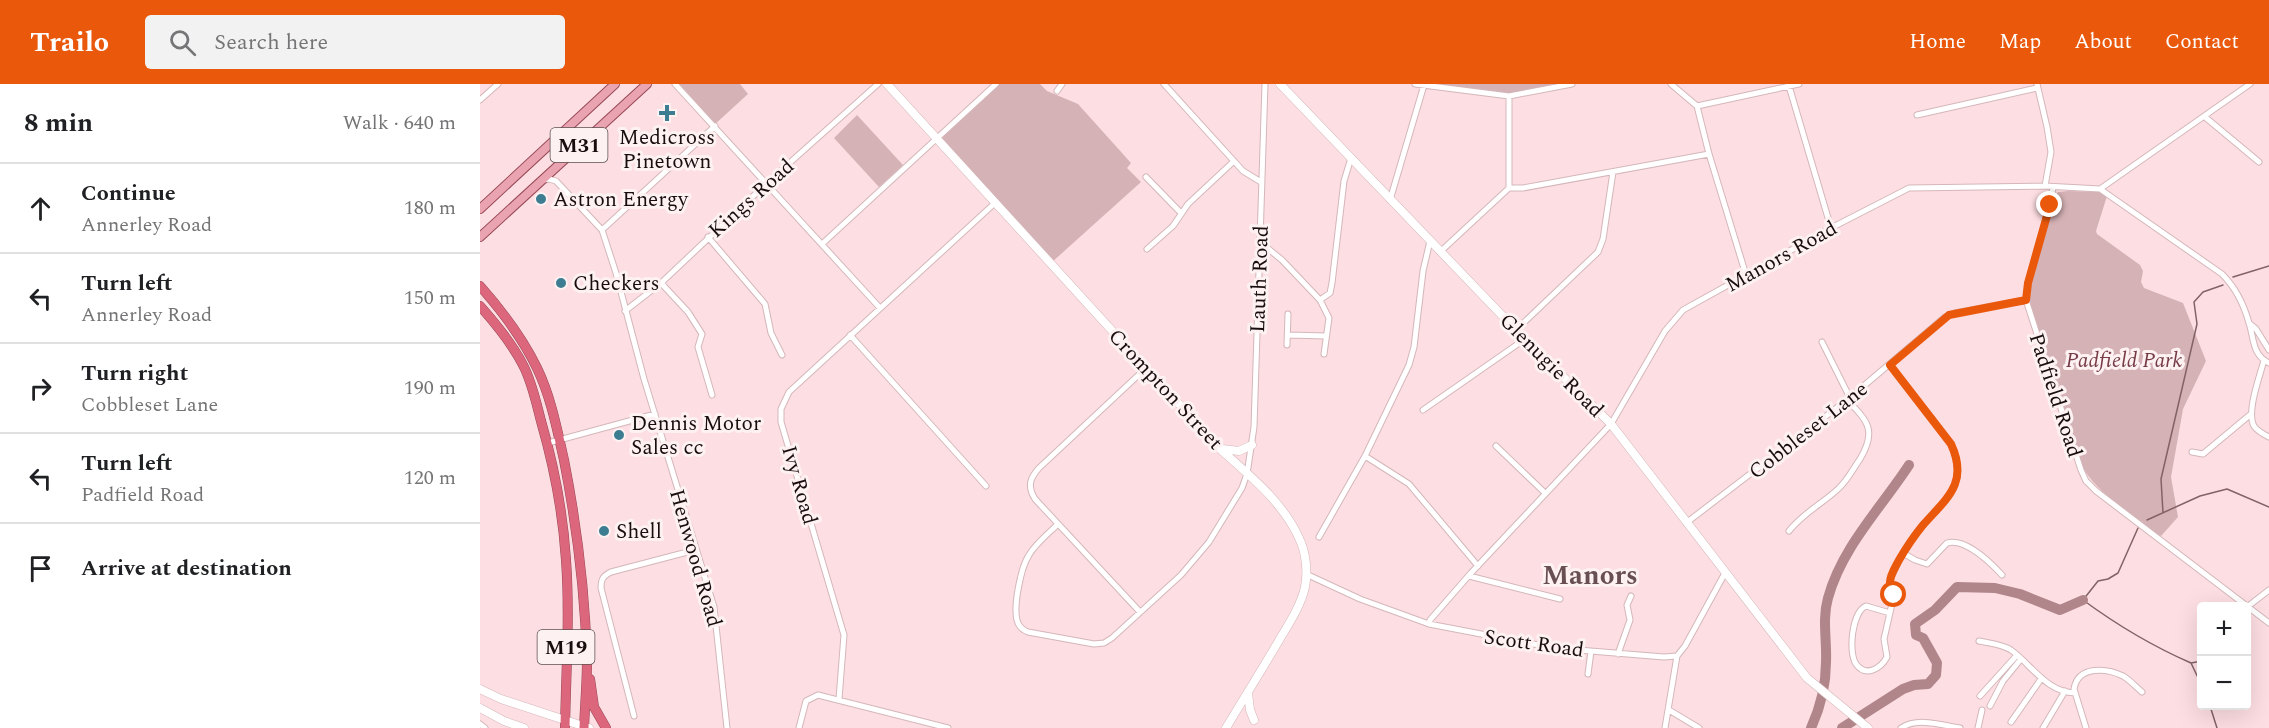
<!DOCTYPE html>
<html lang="en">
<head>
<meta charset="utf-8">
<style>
	body { margin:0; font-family:Spectral,serif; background:#f2f2f2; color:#202124 }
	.controls { position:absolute; right:18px; bottom:18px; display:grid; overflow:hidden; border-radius:6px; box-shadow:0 6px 24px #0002 }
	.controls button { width:54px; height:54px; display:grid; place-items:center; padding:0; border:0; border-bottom:2px solid #e0e0e0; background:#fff; color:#202124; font:30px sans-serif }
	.stop { position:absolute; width:18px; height:18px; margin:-14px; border:4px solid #ea580c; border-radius:50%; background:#fff }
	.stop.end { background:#ea580c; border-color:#fff; box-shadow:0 2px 6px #0008 }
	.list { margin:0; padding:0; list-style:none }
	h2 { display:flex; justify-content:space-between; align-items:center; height:78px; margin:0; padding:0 24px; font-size:26px }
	h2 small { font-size:20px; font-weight:400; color:#757577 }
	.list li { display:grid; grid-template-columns:39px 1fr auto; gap:18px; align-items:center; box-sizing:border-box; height:90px; padding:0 24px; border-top:2px solid #e0e0e0 }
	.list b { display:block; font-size:22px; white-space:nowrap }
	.list p { margin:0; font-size:20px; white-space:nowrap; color:#757577 }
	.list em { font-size:20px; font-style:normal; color:#757577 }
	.icon { flex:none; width:33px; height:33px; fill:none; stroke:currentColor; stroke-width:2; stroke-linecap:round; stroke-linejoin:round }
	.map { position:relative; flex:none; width:1789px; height:644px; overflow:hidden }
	header { display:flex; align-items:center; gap:36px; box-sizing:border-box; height:84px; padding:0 30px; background:#ea580c; color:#fff }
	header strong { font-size:28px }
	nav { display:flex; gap:33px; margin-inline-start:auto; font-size:21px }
	.search { width:420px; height:54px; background:#f2f2f2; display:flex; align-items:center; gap:15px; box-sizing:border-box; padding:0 21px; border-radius:6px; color:#757577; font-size:22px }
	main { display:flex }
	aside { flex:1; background:#fff }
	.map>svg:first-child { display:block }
</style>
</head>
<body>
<header>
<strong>Trailo</strong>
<div class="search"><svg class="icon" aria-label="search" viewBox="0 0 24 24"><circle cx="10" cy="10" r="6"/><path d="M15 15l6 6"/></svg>Search here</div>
<nav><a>Home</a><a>Map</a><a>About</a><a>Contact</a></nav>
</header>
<main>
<aside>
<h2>8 min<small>Walk · 640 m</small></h2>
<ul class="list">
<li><svg class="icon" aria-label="ahead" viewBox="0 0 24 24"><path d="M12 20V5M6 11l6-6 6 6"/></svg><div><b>Continue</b><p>Annerley Road</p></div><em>180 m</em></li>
<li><svg class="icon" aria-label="left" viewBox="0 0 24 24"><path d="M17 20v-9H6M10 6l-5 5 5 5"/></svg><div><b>Turn left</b><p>Annerley Road</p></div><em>150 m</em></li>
<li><svg class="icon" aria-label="right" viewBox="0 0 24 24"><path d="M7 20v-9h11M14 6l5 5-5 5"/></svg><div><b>Turn right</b><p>Cobbleset Lane</p></div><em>190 m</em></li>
<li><svg class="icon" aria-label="left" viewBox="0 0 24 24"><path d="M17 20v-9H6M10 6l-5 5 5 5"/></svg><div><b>Turn left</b><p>Padfield Road</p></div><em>120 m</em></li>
<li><svg class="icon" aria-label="arrive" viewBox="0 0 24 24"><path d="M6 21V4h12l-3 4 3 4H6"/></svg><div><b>Arrive at destination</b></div></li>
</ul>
</aside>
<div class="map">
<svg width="1789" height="644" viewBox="0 0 1789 644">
	<rect width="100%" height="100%" fill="#fddee2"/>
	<path fill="#d5b2b6" d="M196,0h64l8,10 -34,31z
		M516,0h44l7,7 31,13 53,59 -4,5 14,14 -90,81 -114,-125z
		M951,0h122c-35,21 -83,5 -122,0z
		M377,31l46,50 -24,22 -45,-49z
		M1588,107l32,1 7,4 -11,35 1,3 43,31 3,6 -2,11 3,6 39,15 23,58 -23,48 -12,68 7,40 -17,19 -8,-4c-27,-21 -58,-40 -74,-71l-52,-162 2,-17 27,-87 2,-3z"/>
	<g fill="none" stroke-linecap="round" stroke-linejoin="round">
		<path stroke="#836266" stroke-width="1.5" d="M1753,193l36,-11
			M1683,429l-2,-34 36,-155 -3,-22 9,-10 20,-7
			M1667,436l53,-24 27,-7 42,18
			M1658,444l-20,45 -10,6 -10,2 -15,19c34,25 69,46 108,63l11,23
			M1711,579l11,-2
			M1730,622l7,22"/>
		<path stroke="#b1868b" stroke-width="10" d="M1331,644c10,-22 15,-42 15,-66 1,-22 -4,-43 2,-64 14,-51 53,-90 81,-133
			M1362,644l61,-39 11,-4 14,-1 8,-9 1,-12 -14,-25 -7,-3 -1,-11 20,-14 22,-23 38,1 25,6 40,16 23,-10"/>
		<defs>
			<path id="street" d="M195,0l205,224
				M684,0l79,87 18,11
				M935,0l94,12 63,-12
				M1191,0l26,22 102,-22
				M1557,0l10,43 4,25 -6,34
				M1309,2l42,142
				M577,7l5,-7
				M0,16l18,-16
				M1217,22l12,48 37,121
				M1437,31l120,-27
				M1725,33l54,45
				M666,93l35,36
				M64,96l5,-1 7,2 46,49 14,43 28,106 70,228 13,121
				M1573,103l-3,18 -22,78 -2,17 55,170 5,11 10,10 173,132
				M1029,104v-92
				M1620,105l122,85c13,13 22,31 27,49 5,15 3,32 20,40
				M910,116l34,-115
				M122,146l113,-104
				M228,153l57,67 6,29 11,22
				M780,158l22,18 38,40 10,-7 2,-10 12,-102 7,-23
				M342,160l174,-160
				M667,165l26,-23 15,-22 46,-43
				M960,168l69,-64h14l186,-34
				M181,199l27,29 14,22 -4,13 14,48
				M840,216l9,18 -5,36
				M145,227l36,-28 106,-100 111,-99
				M1770,240l6,5 13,21
				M1036,246l82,-78 5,-13 10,-67
				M370,251l136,151
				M809,251l37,1
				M1342,258l28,56
				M807,261l1,-31
				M1784,276c-4,16 -18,52 -10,66 3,5 9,8 15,11
				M943,326l102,-71
				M68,359l107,-29
				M1016,362l49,47
				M1712,368l11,2 48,-40
				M885,372l44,28 69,82
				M1206,439l161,-123 98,-83 10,-4 71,-13
				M578,440c-10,10 -22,19 -29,31 -8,12 -17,54 -11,68 2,5 5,7 10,9l66,12 10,-1 8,-5 69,-63 28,-33 33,-54 5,-14 7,-47 11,-343
				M1309,447c14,-18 33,-27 49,-42 9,-8 15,-20 22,-30 17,-28 8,-38 -13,-59
				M839,453l46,-81 44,-91 5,-18 9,-76 7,-30
				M1423,469l12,7 12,4 20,-21c18,-5 43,19 55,32
				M826,490l54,25 69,25 125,24 110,9 13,-1 8,-10 40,-73
				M989,492l91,23
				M1767,523l22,-17
				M660,528l-105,-113c-8,-13 -5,-21 4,-31l107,-100
				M1410,529l-24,-7c-14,6 -18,46 -10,58 10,14 25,4 31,-7l-3,-18 10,-44 -4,-11 1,-6c8,-19 18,-37 32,-53 24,-26 46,-42 28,-81l-61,-79
				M949,540l1,-4 41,-47 140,-149 54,-93 18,-21 148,-82 78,-40 136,-2 55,3 150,-105
				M1499,557c10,2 23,3 32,9 21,15 35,42 64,43
				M1138,570l12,-34 -3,-15 4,-9
				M1108,590l3,-23
				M1500,612l37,-41
				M359,615l5,-64 -63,-213v-13l8,-17 207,-190
				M1510,622l13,-25 18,-22
				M1189,626l30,18
				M154,632l-33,-128c0,-9 2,-12 10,-16l84,-22
				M1531,638l30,-43
				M0,640l5,4
				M319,644l7,-27 12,-6 130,33
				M1185,644l12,-72
				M1421,644c17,-11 40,-3 59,0
				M1498,644l4,-18
				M1563,644l22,-37
				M1606,644l-12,-39c4,-24 33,-21 49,-13 7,4 13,11 19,16"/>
			<path id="secondary" d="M407,0l333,365c29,26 63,53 79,89 7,14 9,34 6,49 -4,18 -15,35 -24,50 -18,31 -37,61 -55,91
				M800,0l236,246 95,94 196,254 61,50
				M742,365l17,2 13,-6
				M0,605l21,10 88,29
				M768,609l2,17 4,10
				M0,624l24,13 20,7"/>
			<path id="primary" d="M0,125l135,-125
				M0,153l167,-153"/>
			<path id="highway" d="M0,202c23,26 42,51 57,82 14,29 20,61 27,92 13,66 21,132 23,200 0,22 -2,45 -3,68
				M0,222c16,18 32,37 43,59 9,17 13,37 18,56 13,45 22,92 25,139 4,55 0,112 -1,168
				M110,595l4,28 12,21"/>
		</defs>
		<use href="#street" stroke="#d4b7ba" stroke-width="7"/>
		<use href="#secondary" stroke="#d4b7ba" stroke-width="9"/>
		<use href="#primary" stroke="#974856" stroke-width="10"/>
		<use href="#highway" stroke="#974856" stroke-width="10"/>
		<use href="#street" stroke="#fff" stroke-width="5"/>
		<use href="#secondary" stroke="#fff" stroke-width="8"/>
		<use href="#primary" stroke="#eaa4b1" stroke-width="8"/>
		<use href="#highway" stroke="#dc677d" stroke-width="9"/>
	</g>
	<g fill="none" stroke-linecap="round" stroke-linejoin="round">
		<path stroke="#ea580c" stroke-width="8" d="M1414,511c-1,-4 -4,-8 -4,-13 0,-7 6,-16 9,-22 7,-12 15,-24 24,-35 24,-27 46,-42 28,-81l-61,-79 59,-50 77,-15 2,-17 22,-78"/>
	</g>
	<g fill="#3d7d91" stroke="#fdf1f2" stroke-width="2">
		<path d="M184 20h6v6h6v6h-6v6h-6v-6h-6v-6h6z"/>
		<circle cx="61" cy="115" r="6"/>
		<circle cx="81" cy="199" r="6"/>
		<circle cx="139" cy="351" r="6"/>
		<circle cx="124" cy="447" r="6"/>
	</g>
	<g text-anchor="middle" stroke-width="6" stroke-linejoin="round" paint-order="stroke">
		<g fill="#fdf1f2" stroke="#5c5152" stroke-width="1.5">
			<rect x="70.5" y="44" width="57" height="34" rx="4.5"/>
			<rect x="57.5" y="546" width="57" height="34" rx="4.5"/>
		</g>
		<g font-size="20" font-weight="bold" fill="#170d0e">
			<text x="99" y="68">M31</text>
			<text x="86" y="570">M19</text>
		</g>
		<g font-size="21" fill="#170d0e" stroke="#fdf1f2" text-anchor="start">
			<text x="187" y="60" text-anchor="middle">Medicross<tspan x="187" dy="24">Pinetown</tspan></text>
			<text x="73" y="122">Astron Energy</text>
			<text x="93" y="206">Checkers</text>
			<text x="151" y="346">Dennis Motor<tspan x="151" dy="24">Sales cc</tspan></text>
			<text x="136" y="454">Shell</text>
		</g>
		<g font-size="21" fill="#170d0e" stroke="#fdf1f2">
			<text transform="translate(271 114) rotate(-42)" y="7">Kings Road</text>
			<text transform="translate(1301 172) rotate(-29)" y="7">Manors Road</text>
			<text transform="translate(779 195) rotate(-88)" y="7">Lauth Road</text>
			<text transform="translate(1072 281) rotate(45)" y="7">Glenugie Road</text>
			<text transform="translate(686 305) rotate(47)" y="7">Crompton Street</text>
			<text transform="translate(1576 311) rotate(72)" y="7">Padfield Road</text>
			<text transform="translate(1328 346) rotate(-38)" y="7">Cobbleset Lane</text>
			<text transform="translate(320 401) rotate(74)" y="7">Ivy Road</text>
			<text transform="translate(216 474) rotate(74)" y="7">Henwood Road</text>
			<text transform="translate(1054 559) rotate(8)" y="7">Scott Road</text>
		</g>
		<g font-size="21" font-style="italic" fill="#763b45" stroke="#fdf1f2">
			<text x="1644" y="283">Padfield Park</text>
		</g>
		<g font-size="27" font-weight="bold" fill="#684f52" stroke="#fdf1f2">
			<text x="1110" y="500">Manors</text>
		</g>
	</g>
</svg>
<div class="controls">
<button>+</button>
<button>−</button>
</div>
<div class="stop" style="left:1414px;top:511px"></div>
<div class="stop end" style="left:1570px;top:121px"></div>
</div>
</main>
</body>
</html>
